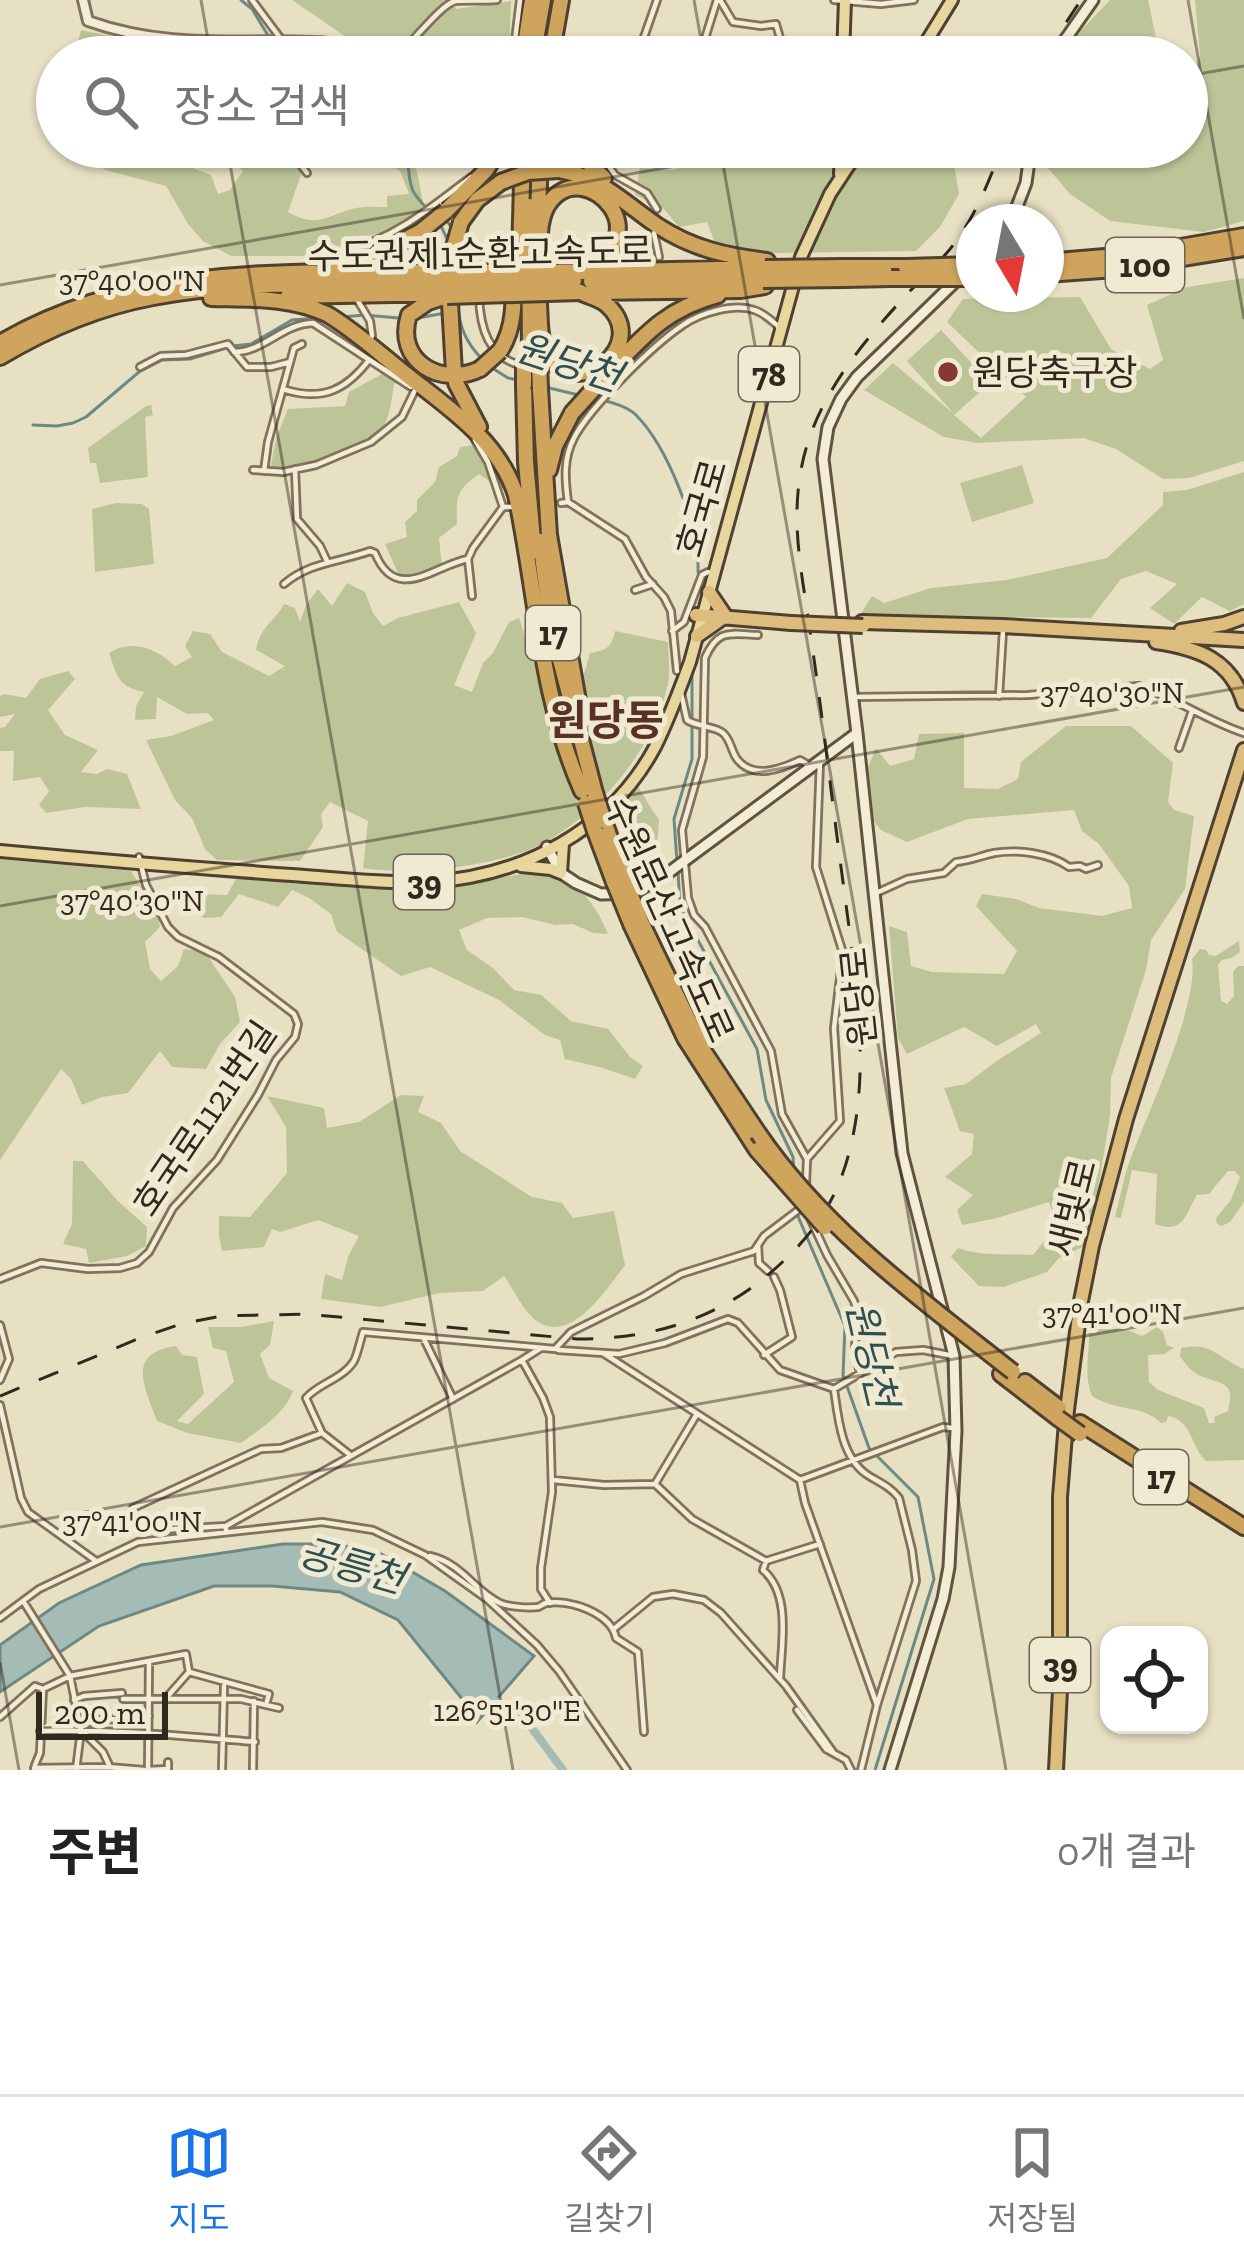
<!DOCTYPE html>
<html lang="ko">
<head>
<meta charset="utf-8">
<style>
	body { margin:0; font-family:"Zilla Slab","Noto Sans KR",serif; background:#f6f6f6; color:#222 }
	.controls { position:absolute; right:36px; bottom:36px; display:grid; overflow:hidden; border-radius:24px; box-shadow:0 3px 9px #0004 }
	.controls button { width:108px; height:108px; display:grid; place-items:center; padding:0; border:0; border-bottom:3px solid #e0e0e0; background:#fff; color:#222; font:60px sans-serif }
	.compass { position:absolute; left:956px; top:204px; width:108px; height:108px; border-radius:50%; background:#fff; box-shadow:0 3px 9px #0004; rotate:170deg }
	.scale { position:absolute; left:36px; bottom:30px; width:132px; box-sizing:border-box; padding-left:12px; border:6px solid #32291e; border-top:0; font-size:33px; line-height:42px; white-space:nowrap; color:#32291e; -webkit-text-stroke:9px #f1ead2; paint-order:stroke }
	.list { margin:0; padding:0; list-style:none }
	h2 { display:flex; justify-content:space-between; align-items:center; height:156px; margin:0; padding:0 48px; font-size:51px }
	h2 small { font-size:39px; font-weight:400; color:#767676 }
	.icon { flex:none; width:66px; height:66px; fill:none; stroke:currentColor; stroke-width:2; stroke-linecap:round; stroke-linejoin:round }
	.map { position:relative; flex:none; width:1244px; height:1770px; overflow:hidden }
	.search { position:absolute; background:#fff; box-shadow:0 3px 9px #0004; left:36px; right:36px; top:36px; height:132px; display:flex; align-items:center; gap:30px; box-sizing:border-box; padding:0 42px; border-radius:66px; color:#767676; font-size:45px }
	.sheet { height:324px; background:#fff }
	nav { display:flex; justify-content:space-around; align-items:center; box-sizing:border-box; height:168px; border-top:3px solid #e0e0e0; background:#fff; font-size:33px; color:#767676 }
	nav a { display:grid; justify-items:center; gap:6px }
	nav .on { color:#1a73e8 }
	.map>svg:first-child { display:block }
</style>
</head>
<body>
<div class="map">
<svg width="1244" height="1770" viewBox="0 0 1244 1770">
	<rect width="100%" height="100%" fill="#e8e0c3"/>
	<path fill="#bdc598" d="M292,0h157l7,9 55,-8 -2,56h-101l-56,-16z
		M1110,0h38l11,52 5,5h-101l7,-15z
		M1195,0h49v221l-40,11 -94,-11 -40,-27 -23,-27 -7,-20h147v-74l9,-6 4,-11z
		M81,30l104,22 4,5h-114z
		M80,147h57l74,28 7,19 12,-4 13,-19 -29,-24h71l19,19 -16,46c30,17 39,3 68,-4 9,-2 21,-1 31,-1v-11l22,-2 -9,-23 -15,-10 1,-8 14,-5 17,23 6,32 -10,24 -61,12 -8,11 -20,6h-93l-28,-15 -15,-17 -22,-38 -61,-16z
		M670,147h162l1,22 33,-22h85l8,47 -19,33 -24,24 -197,3 -12,-32 -28,5 -15,-18 -29,-14 5,-27 33,2 26,-8z
		M1244,278v183l-55,17 -26,1 -47,-30 -33,-11 -106,5 -33,-6 -80,-47 29,-27 61,51 -47,-53 34,-31 49,53 -36,32 27,23 45,-41 -79,-75 16,-23 117,-2 31,52 39,20 13,-9 -16,-55 40,-18z
		M384,373l11,7c-3,14 -4,35 -12,47 -20,32 -70,42 -103,51l-10,-8 6,-31 12,-30 57,-3 4,-14z
		M151,405l2,10 -8,2 3,60 -48,6 -4,-20h-6l-2,-15 58,-42z
		M476,445l12,2 27,45 -19,-6 -17,-12c-23,17 -23,22 -22,50l-18,14 3,30 -39,17 -18,-41 22,-7 -2,-15 12,-11v-11l18,-18 4,-15 18,-11 3,-9z
		M1022,465l12,38 -62,19 -12,-39z
		M1244,472v132l-14,7 -28,-14 -28,27 -24,-16 27,-24 -31,-13 -25,8 -30,39 -231,-3 12,-19 12,7 47,-15 76,-8 100,-22 56,-53v-13l24,-2z
		M116,503l26,1 7,5 5,55 -59,8 -3,-63z
		M347,583l18,9 8,21 10,13 15,-8 61,-16 17,31 -22,52 18,7 11,-29 10,-10 16,-31 10,-4 15,45 15,24 36,6 -2,-16 7,-24c17,-3 21,-5 25,-22l53,11c0,14 3,32 -1,46 -15,63 -67,124 -123,155 -43,23 -133,33 -181,25l5,-47 -38,-19 -9,12 2,13 -23,34 -83,-1 -12,-11 -13,-31 -17,-18 -29,-60 25,-4 43,-16 -6,-7 -21,1 -30,-17 -1,22 -21,1 1,-14 8,-14c-26,-5 -27,-16 -35,-39 22,-15 49,-4 66,13l17,-9 -7,-11 8,-15 17,3 12,18 47,24 16,-10 -29,-16c5,-25 16,-25 28,-46l11,4 5,14 6,-17 12,-16 14,17z
		M68,671l7,8 -27,31 17,25 33,15 -17,22 16,2 10,-5 20,5 14,35 -56,-2 -39,6 -7,-8 10,-14 -9,-14 -27,4 1,-30h-14v-23l5,-1 10,-13 -15,3v-21l5,-2 21,4 14,-19z
		M1066,726h65l42,37 -5,39 6,8 20,6 -9,73 -34,51 -5,30 -35,108 -1,38 -21,128 -30,14 -12,14 -43,15 -25,-1 -28,-29 7,-9c25,9 48,5 75,7l24,-30 -8,-23 -52,16 -35,7 -5,-15 16,-15 -28,-18 27,-23 2,-20 -14,-3 -16,-43 22,-4 32,-24 43,-27 -5,-9 -39,22 -33,-19 -57,27 -9,-16 -9,-112 18,6 4,34 21,6 72,2 13,-23 -41,-45 6,-12 34,5 23,9 63,8 30,-8 -3,-22 -30,-42 -17,-13 -8,-21 -106,9 -61,23 -26,-12 -12,-15 -2,-45 9,-22 14,18 24,-7 5,-25 45,-1v55l34,1 20,-10 3,-17z
		M635,783c10,12 14,25 24,36l-3,46 1,35h-4l-21,-38 -10,-57z
		M0,859l131,12 27,43 2,13 -15,15 5,27 11,12 17,-15 6,-17 21,3 30,45 5,25 -20,22 -14,25 -34,-2 -12,-16 -32,42 -26,4 -20,8 -11,-26 -10,-10 -61,91z
		M529,873c44,7 61,18 79,61l-15,-1 -20,-9 -18,1 -33,-8 -35,1 -28,12 8,20 26,18 21,22 27,5 30,26 37,8 22,28 13,9 -8,13 -32,-11 -38,-9 -5,-19 -15,-5 -46,-35 -69,-33 -29,9 -64,-44 -6,-18 -22,-16 -17,-8 -14,17 -39,-13 -18,23 -17,1 -15,-11 6,-13 32,1 10,-18 187,12z
		M1239,941l1,11 -9,6 -9,2 -4,5 3,36 6,3 7,-8 -1,-24 5,-6h6v236l-14,20 -8,4 -5,-2 -1,-6 15,-18 9,-23 -5,-6h-7l-19,23 -12,1c-12,19 -13,40 -42,29l2,-50 -25,-4 -11,48 -6,-1c5,-18 8,-37 14,-54 18,-49 70,-157 63,-204l8,-10 6,1 3,5 7,1z
		M401,1095l23,1 -6,16 23,11 19,28 72,46 30,6 11,15 41,-7 11,54c-19,25 -58,87 -94,51 -11,-11 -18,-28 -27,-40l-21,15 -43,2 -60,14 -59,-8 4,-25 17,6 6,-23 11,-21 -41,-16 -38,12 -8,-3 -8,18 -42,4 -3,-15v-20l31,1 37,-44 -1,-46 -19,-31 57,12 3,20 32,-6z
		M73,1161h10l35,40 29,26 -1,19 -19,10 -38,7 -3,-14 -23,-5 9,-20z
		M274,1321l-4,24 -10,9 9,24 24,13c-8,23 -33,38 -52,52l-54,-10 -30,-12c-12,-33 -32,-68 19,-75l6,9 15,2 7,37 -27,27 11,3 46,-42 -8,-31 -13,-3 -5,-21h33z
		M1157,1327l6,5 4,13 7,3 -10,6 -16,1 1,27 9,8 46,18 5,15h6l-1,-6 14,-6c7,-28 -3,-26 -25,-34 -11,-4 -17,-12 -23,-21l1,-8c31,-7 38,11 63,21v91l-38,1c-15,-14 -14,-41 -38,-45l-2,6 -5,1c-19,-19 -45,-11 -69,-27 -9,-22 -2,-43 -3,-67h36l17,7z"/>
	<path fill="#a5bcb6" stroke="#6d8983" stroke-width="3" d="M283,1544h49l44,7 69,40 89,65 -57,66 -5,-11 -74,-91 -58,-28 -68,-6h-58l-115,40 -99,66v-47l59,-42 82,-38z"/>
	<g fill="none" stroke-linecap="round" stroke-linejoin="round">
		<path stroke="#6d8983" stroke-width="3" d="M241,0l11,9 17,28
			M279,46l5,5 19,6
			M387,147c30,13 17,22 26,44 4,8 15,18 21,26
			M440,224l9,19
			M457,299c2,26 7,42 26,61
			M341,317l24,-2 33,3
			M413,319l32,-6
			M489,366l19,12 10,2
			M545,387l38,9
			M592,398c14,3 34,7 44,17 31,31 64,113 62,157
			M33,425l24,1 16,-3 13,-6 53,-45 23,-12 28,-1 43,-13 18,-2 41,-24 27,-2
			M677,862l-3,-43 18,-60v-89
			M678,871l2,36 77,142 9,51 27,57 1,15
			M797,1214l48,112 -2,49 26,73 49,49 16,82 -59,191"/>
		<path stroke="#a5bcb6" stroke-width="8" d="M490,1697l41,30 32,43"/>
		<defs>
			<path id="minor" d="M252,0l29,39
				M720,0l13,22 28,4 15,-2 6,21 11,12
				M834,0l47,4 33,-4
				M180,42l20,15
				M702,48l15,-48
				M395,57c17,-13 44,-51 60,-56 13,-1 28,0 42,-1
				M513,57l7,-57
				M637,57l20,-57
				M287,147l20,26
				M605,147l-4,8 14,20 32,18 10,16
				M438,203l17,23
				M654,233l5,24
				M463,234l13,21 1,12
				M345,255l2,-5c47,-11 86,-44 124,-73
				M479,296c1,32 9,61 43,70
				M358,301l12,20 2,15
				M234,352c30,0 48,-28 79,-29l98,64
				M140,367l21,-11 25,-1 42,-11 19,23h24l19,-5
				M286,390c37,11 60,0 83,-30
				M475,440l13,22 15,45h11
				M295,469l2,50 23,27 7,15
				M253,470l30,2 33,-7 55,-23 31,-25 13,-27
				M264,471l4,-29 26,-94 8,-4
				M568,502c-3,-22 -5,-43 6,-64 16,-31 79,-93 109,-113 17,-12 51,-22 71,-15 8,2 17,10 23,15l2,4
				M561,503l7,-1 57,37 21,38 18,20 7,14 6,60
				M284,584c26,-22 56,-22 86,-33l5,2c21,52 60,12 93,6
				M635,590l18,-6
				M472,596l-4,-37 5,-11 30,-41
				M672,631l12,-9 18,-47 6,-3
				M758,635c-28,-1 -40,-7 -53,23l-2,99 -21,73 6,68 6,17 11,12 66,124 11,63 25,45 -1,25
				M681,693l6,27c11,7 28,6 36,13 8,7 8,18 14,26 16,21 44,10 63,1l12,7
				M999,696l4,-65
				M853,697l175,-2 111,-9c37,12 68,35 105,47
				M1179,748l13,-37
				M874,894l33,-15 37,-6 12,-11c14,-1 24,-6 38,-9 23,-4 56,0 75,14l11,-1 6,3 12,-4
				M807,1159l33,-38 -6,-93 9,-75 -27,-86 4,-105
				M810,1218l17,37 27,46 6,19 -4,10 -1,19 5,25
				M758,1245l1,18 9,8
				M0,1279l41,-16 47,6 32,-1 17,-5 12,-11 24,-44 44,-48 41,-65 18,-35 19,-23 3,-13 -4,-10 -75,-57 -41,-20 -10,-10 -22,-42 -7,-28
				M0,1325l9,34 -9,21
				M424,1339l29,60
				M558,1350l61,4 46,-11 63,-24 10,4 42,47 54,19 62,-37 27,-2 31,6
				M603,1353l197,127 5,23 72,202
				M764,1355l28,-18 -12,-47 -6,-13
				M522,1360l19,-12
				M834,1389c4,28 7,67 32,85 12,8 24,12 33,24l13,52 4,31 -39,124 -16,65
				M0,1405l21,93 7,14 68,49
				M697,1414l-42,70 37,35 74,42 54,-17
				M322,1433l-16,-35c13,-15 37,-19 48,-37 4,-8 6,-20 9,-29l192,17 16,-17 73,-36 37,-22 73,-23 10,-15 37,-28
				M553,1480l51,5 51,-1
				M800,1480l143,-53 10,1
				M226,1526l-67,4 -24,-3 -8,-9 6,-10 128,-59 20,-1 41,-15 27,21
				M226,1531v-5l296,-166 21,38 7,19 2,75 -11,76v21l9,14
				M430,1556c32,7 44,35 70,47 8,4 29,5 38,4 3,-1 5,-3 8,-4 24,-4 65,10 70,35l22,14 6,80
				M766,1561l-3,9c29,25 18,75 17,109
				M25,1604l45,72 11,54 -5,40
				M0,1618l39,-29 99,-47 184,-20 51,8 52,25 63,45 49,45 22,26 68,99
				M615,1628l38,-31 20,-3 31,6 17,13 65,73 47,66
				M189,1672l80,22 -2,7
				M123,1699h118l38,9
				M74,1700l10,-4 38,-3
				M797,1710l29,39 20,11 5,10
				M0,1717l35,-31 8,3 27,-13 116,-22 3,18 -22,25
				M80,1725c20,-10 45,-2 69,-9
				M81,1730l22,22 7,15
				M40,1731c72,-2 143,5 215,11
				M35,1765l5,-12 3,-64
				M34,1768l73,-1 37,3
				M148,1770l1,-108
				M148,1770l20,-1v-7
				M222,1770l2,-84
				M253,1770l1,-69"/>
			<path id="tertiary" d="M83,0l5,21c79,28 146,18 226,21 24,0 52,9 75,15"/>
			<path id="secondary" d="M1053,57l40,-57
				M1011,222l15,-39 5,-36
				M547,847l14,26 15,10 25,11 33,-1 34,-20 189,-140
				M890,1770l53,-171 6,-32 7,-136 -2,-75 -52,-203 -45,-420 -34,-274 5,-32 13,-28 16,-22 104,-101"/>
			<path id="primary" d="M843,57l2,-57
				M917,57l35,-57
				M840,174l1,-27
				M0,851c97,9 195,17 292,24 46,3 93,9 138,7 93,-6 180,-51 225,-135 14,-28 24,-56 35,-85l111,-405 29,-63 31,-47
				M521,866l30,3 10,4 2,-29"/>
			<path id="trunk" d="M709,592l15,22
				M696,615l95,8
				M862,622l141,4 241,14
				M1181,631l43,-7 20,-7
				M697,636l27,-19
				M1156,642c41,6 75,17 88,61
				M1056,1770l4,-80v-193l7,-87 14,-109 11,-55 34,-127 118,-369"/>
			<path id="motorway" d="M523,57l9,-57
				M533,57l10,-57
				M551,57l10,-57
				M578,147l13,19 13,12
				M559,170c41,6 66,34 99,56 35,23 69,30 109,35
				M529,206l1,154
				M446,211l40,-41 15,-23
				M538,220l2,-73
				M461,222l16,-22 24,-18
				M520,256l3,-109
				M538,262c2,-17 0,-40 9,-56 37,-60 128,43 19,63
				M1046,262l94,-8 104,-18
				M330,265l43,-9 47,-24
				M844,267h62
				M580,272l185,-4
				M1046,274l70,-5 128,-21
				M845,279l46,-1
				M591,281l163,-1
				M449,286l5,86
				M591,292l150,-2 24,-4
				M288,296l159,-3
				M443,297l-15,5 -19,13c-15,46 32,73 71,54
				M211,298c40,1 79,-1 116,16 27,16 51,38 76,58 44,35 95,67 113,123 21,100 24,201 66,296
				M539,304c1,15 0,33 7,48 26,53 108,-6 60,-48 -8,-6 -18,-8 -26,-12
				M0,343c139,-81 292,-70 447,-71
				M500,351c21,-32 11,-73 12,-109
				M0,357c47,-28 99,-50 153,-60 96,-18 197,-12 294,-14
				M611,370c34,-36 57,-62 107,-75
				M456,383l23,44
				M524,385l2,77 8,89
				M540,389l9,146 29,166
				M549,470l6,-24 17,-33
				M540,541l12,88 43,164
				M604,821l21,59
				M595,831l19,51
				M642,924l62,128 54,81
				M632,926l53,112 72,112
				M1001,1374l57,44
				M1025,1382l34,26
				M1080,1423l164,104"/>
		</defs>
		<use href="#minor" stroke="#80725c" stroke-width="10"/>
		<use href="#tertiary" stroke="#80725c" stroke-width="14"/>
		<use href="#secondary" stroke="#62533f" stroke-width="15"/>
		<use href="#primary" stroke="#4f4030" stroke-width="16"/>
		<use href="#trunk" stroke="#4f4030" stroke-width="18"/>
		<use href="#motorway" stroke="#4f4030" stroke-width="20"/>
		<use href="#minor" stroke="#f4edd5" stroke-width="4.5"/>
		<use href="#tertiary" stroke="#f4edd5" stroke-width="8"/>
		<use href="#secondary" stroke="#f4edd5" stroke-width="9"/>
		<use href="#primary" stroke="#e8d69f" stroke-width="10"/>
		<use href="#trunk" stroke="#dcbd7e" stroke-width="12"/>
		<use href="#motorway" stroke="#cfa45d" stroke-width="14"/>
		<path stroke="#32291e" stroke-width="3" stroke-dasharray="21 21" stroke-linecap="butt" d="M1043,57l38,-57
			M0,1396l140,-58 41,-14 40,-8 85,-2 271,25c76,0 143,-20 200,-72 39,-35 62,-70 74,-122 20,-85 3,-177 -8,-263 -11,-81 -20,-162 -32,-244 -7,-55 -20,-106 -11,-162 11,-74 61,-132 110,-185 15,-15 31,-30 44,-47 22,-29 35,-63 48,-97"/>
		<defs>
			<path id="trunk-bridge" d="M791,623l72,3"/>
			<path id="motorway-bridge" d="M501,182l27,-10 31,-2
				M420,232l26,-21
				M451,257l10,-35
				M906,267l68,-2
				M765,268l79,-1
				M447,272h133
				M891,278h79
				M763,280l82,-1
				M447,283l127,-2
				M447,296l133,-4
				M524,358v27
				M539,362l1,27
				M480,369l20,-18
				M572,413l35,-39
				M595,793l9,28
				M586,803l9,28
				M625,880l17,44
				M614,882l18,44
				M758,1133c66,97 164,167 255,239
				M757,1150l68,77
				M1058,1418l22,16"/>
		</defs>
		<use href="#trunk-bridge" stroke="#4f4030" stroke-width="18" stroke-linecap="butt"/>
		<use href="#motorway-bridge" stroke="#4f4030" stroke-width="20" stroke-linecap="butt"/>
		<use href="#trunk-bridge" stroke="#dcbd7e" stroke-width="12"/>
		<use href="#motorway-bridge" stroke="#cfa45d" stroke-width="14"/>
	</g>
	<path fill="none" stroke="#32291e" stroke-width="3" stroke-opacity="0.45" d="M201,0l10,57M694,0l10,57M1188,0l56,319M1187,76l57,-10M227,147l286,1623M720,147l286,1623M0,285l784,-138M0,906l1244,-219M0,1527l1244,-219M0,1662l19,108"/>
	<circle fill="#893733" stroke="#f1ead2" stroke-width="4.5" cx="948" cy="372" r="12"/>
	<g text-anchor="middle" stroke-width="10" stroke-linejoin="round" paint-order="stroke">
		<g fill="#f1ead2" stroke="#6b6354" stroke-width="3">
			<rect x="1106" y="238" width="78" height="54" rx="9"/>
			<rect x="739" y="347" width="60" height="54" rx="9"/>
			<rect x="526" y="606" width="54" height="54" rx="9"/>
			<rect x="394" y="855" width="60" height="54" rx="9"/>
			<rect x="1134" y="1450" width="54" height="54" rx="9"/>
			<rect x="1030" y="1638" width="60" height="54" rx="9"/>
		</g>
		<g font-size="33" font-weight="bold" fill="#32291e">
			<text x="1145" y="277">100</text>
			<text x="769" y="386">78</text>
			<text x="553" y="645">17</text>
			<text x="424" y="894">39</text>
			<text x="1161" y="1489">17</text>
			<text x="1060" y="1677">39</text>
		</g>
		<g font-size="36" fill="#32291e" stroke="#f1ead2">
			<text transform="translate(480 253) rotate(-1)" y="13">수도권제1순환고속도로</text>
			<text transform="translate(701 508) rotate(-74)" y="13">호국로</text>
			<text transform="translate(670 919) rotate(66)" y="13">수원문산고속도로</text>
			<text transform="translate(858 997) rotate(-96)" y="13">원당로</text>
			<text transform="translate(204 1118) rotate(-56)" y="13">호국로1121번길</text>
			<text transform="translate(1072 1208) rotate(-76)" y="13">새빛로</text>
		</g>
		<g font-size="36" fill="#32291e" stroke="#f1ead2" text-anchor="start">
			<text x="972" y="385">원당축구장</text>
		</g>
		<g font-size="39" font-style="italic" fill="#2f5050" stroke="#f1ead2">
			<text transform="translate(569 362) rotate(18)" y="14">원당천</text>
			<text transform="translate(872 1354) rotate(77)" y="14">원당천</text>
			<text transform="translate(352 1565) rotate(16)" y="14">공릉천</text>
		</g>
		<g font-size="42" font-weight="bold" fill="#5a3223" stroke="#f1ead2">
			<text x="606" y="735">원당동</text>
		</g>
	</g>
	<g font-size="30" text-anchor="middle" fill="#32291e" stroke="#f1ead2" stroke-width="10" stroke-linejoin="round" paint-order="stroke">
		<text x="132" y="291">37°40'00"N</text>
		<text x="1112" y="703">37°40'30"N</text>
		<text x="132" y="911">37°40'30"N</text>
		<text x="1112" y="1324">37°41'00"N</text>
		<text x="132" y="1532">37°41'00"N</text>
		<text x="507" y="1721">126°51'30"E</text>
	</g>
</svg>
<div class="controls">
<button><svg class="icon" aria-label="locate" viewBox="0 0 24 24"><circle cx="12" cy="12" r="6"/><path d="M12 2v4M12 18v4M2 12h4M18 12h4"/></svg></button>
</div>
<svg class="compass" viewBox="-18 -18 36 36"><path d="M0-13l5 13h-10z" fill="#e53935"/><path d="M0 13l5-13h-10z" fill="#767676"/></svg>
<div class="scale">200 m</div>
<div class="search"><svg class="icon" aria-label="search" viewBox="0 0 24 24"><circle cx="10" cy="10" r="6"/><path d="M15 15l6 6"/></svg>장소 검색</div>
</div>
<section class="sheet">
<h2>주변<small>0개 결과</small></h2>
<ul class="list">
</ul>
</section>
<nav>
<a class="on"><svg class="icon" aria-label="map" viewBox="0 0 24 24"><path d="M3 6l6-2 6 2 6-2v14l-6 2-6-2-6 2zM9 4v14M15 6v14"/></svg>지도</a>
<a><svg class="icon" aria-label="directions" viewBox="0 0 24 24"><path d="M12 3l9 9-9 9-9-9zM9 14v-3h6M13 9l2 2-2 2"/></svg>길찾기</a>
<a><svg class="icon" aria-label="saved" viewBox="0 0 24 24"><path d="M7 4h10v16l-5-4-5 4z"/></svg>저장됨</a>
</nav>
</body>
</html>
